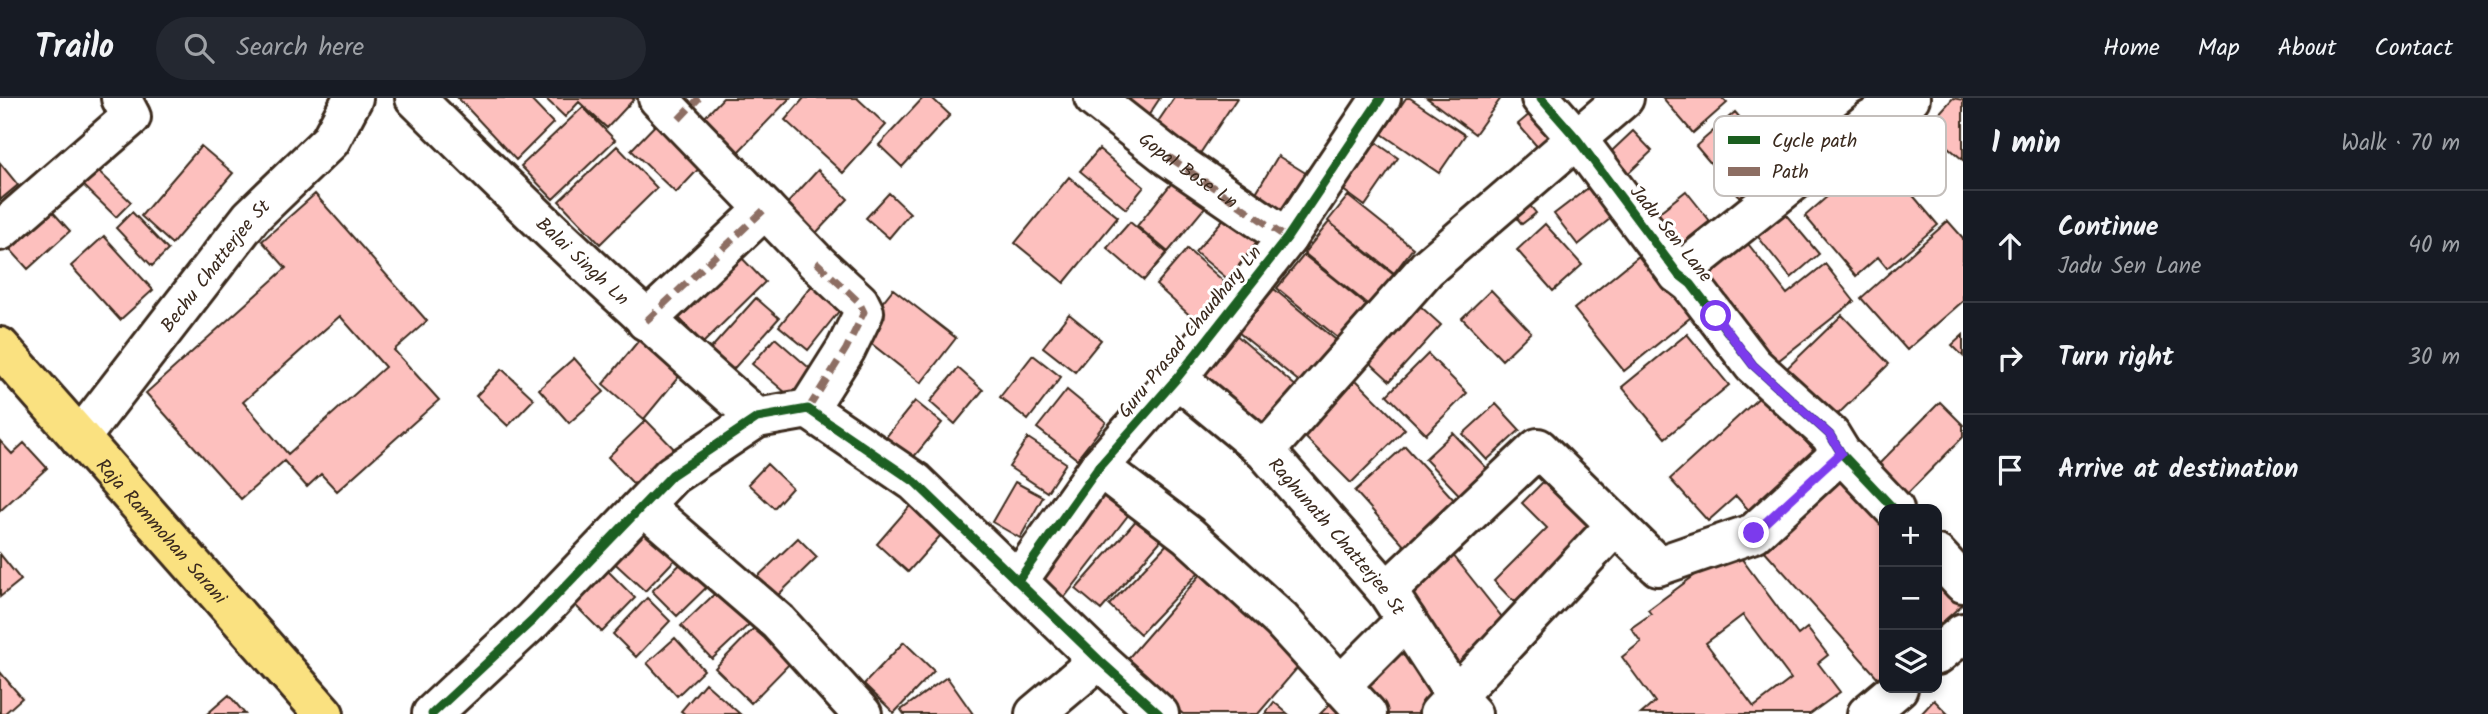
<!DOCTYPE html>
<html lang="en">
<head>
<meta charset="utf-8">
<style>
	body { margin:0; font-family:Kalam,sans-serif; background:#242831; color:#f1f3f6 }
	.controls { position:absolute; right:21px; bottom:21px; display:grid; overflow:hidden; border-radius:14px; box-shadow:0 4px 10px #0003 }
	.controls button { width:63px; height:63px; display:grid; place-items:center; padding:0; border:0; border-bottom:2px solid #363941; background:#171b24; color:#f1f3f6; font:35px sans-serif }
	.stop { position:absolute; width:21px; height:21px; margin:-16px; border:5px solid #7c3aed; border-radius:50%; background:#fff }
	.stop.end { background:#7c3aed; border-color:#fff; box-shadow:0 2px 7px #0008 }
	.list { margin:0; padding:0; list-style:none }
	h2 { display:flex; justify-content:space-between; align-items:center; height:91px; margin:0; padding:0 28px; font-size:30px }
	h2 small { font-size:23px; font-weight:400; color:#9ea1a6 }
	.list li { display:grid; grid-template-columns:46px 1fr auto; gap:21px; align-items:center; box-sizing:border-box; height:112px; padding:0 28px; border-top:2px solid #363941 }
	.list b { display:block; font-size:26px; white-space:nowrap }
	.list p { margin:0; font-size:23px; white-space:nowrap; color:#9ea1a6 }
	.list em { font-size:23px; font-style:normal; color:#9ea1a6 }
	.icon { flex:none; width:38px; height:38px; fill:none; stroke:currentColor; stroke-width:2; stroke-linecap:round; stroke-linejoin:round }
	.map { position:relative; flex:none; width:1963px; height:616px; overflow:hidden }
	header { display:flex; align-items:center; gap:42px; box-sizing:border-box; height:98px; padding:0 35px; background:#171b24; border-bottom:2px solid #363941 }
	header strong { font-size:33px }
	nav { display:flex; gap:38px; margin-inline-start:auto; font-size:24px }
	.search { width:490px; height:63px; background:#242831; display:flex; align-items:center; gap:18px; box-sizing:border-box; padding:0 24px; border-radius:38px; color:#9ea1a6; font-size:26px }
	main { display:flex }
	aside { flex:1; background:#171b24 }
	.map>svg:first-child { display:block }
</style>
</head>
<body>
<header>
<strong>Trailo</strong>
<div class="search"><svg class="icon" aria-label="search" viewBox="0 0 24 24"><circle cx="10" cy="10" r="6"/><path d="M15 15l6 6"/></svg>Search here</div>
<nav><a>Home</a><a>Map</a><a>About</a><a>Contact</a></nav>
</header>
<main>
<div class="map">
<svg width="1963" height="616" viewBox="0 0 1963 616">
	<rect width="100%" height="100%" fill="#fff"/>
	<filter id="ink" filterUnits="userSpaceOnUse"><feTurbulence type="fractalNoise" baseFrequency=".0143" numOctaves="2"/><feDisplacementMap in="SourceGraphic" scale="14" xChannelSelector="R" yChannelSelector="G"/><feConvolveMatrix kernelMatrix="1 2 1 2 8 2 1 2 1" color-interpolation-filters="sRGB"/></filter>
	<g filter="url(#ink)">
		<path fill="#fdc0be" stroke="#3b2a1e" stroke-width="2" fill-rule="evenodd" d="M458,0h71l24,25 -37,37z
			M545,0h90l-28,30 -28,-26 -14,15z
			M723,0h67l-52,54 -35,-33z
			M804,0h53l29,27 -43,48 -58,-53z
			M923,0h9l18,17 -48,52 -23,-22z
			M1122,0h38l-12,18z
			M1174,0h63l-40,60 -44,-29z
			M1406,0h4l55,37 -26,38 -57,-39z
			M1427,0h74l-26,36z
			M1663,0h59l5,5 -34,30z
			M1953,0l10,2v60l-37,-32z
			M583,9l32,33 -62,59 -32,-33z
			M1537,10l27,31 -19,17 -27,-32z
			M1735,14l48,56 -40,33 -47,-55z
			M662,20l44,43 -30,32 -45,-43z
			M1633,33l19,20 -35,33 -19,-20z
			M1368,39l30,21 -33,48 -30,-22z
			M201,48l32,27 -61,71 -31,-28z
			M617,48l40,42 -57,56 -41,-43z
			M1099,51l45,38 -18,22 -46,-38z
			M1877,55l61,72 -51,43 -9,-11 -22,19 -51,-60z
			M1278,58l39,24 -30,49 -39,-23z
			M0,65l18,22 -18,15z
			M90,65l41,39 -15,15 -41,-40z
			M818,72l30,29 -33,35 -30,-28z
			M1179,76l32,26 -43,52 -31,-26z
			M1069,79l49,40 -54,66 -49,-40z
			M1588,90l23,30 -33,27 -24,-31z
			M1686,93l24,30 -39,31 -24,-30z
			M889,95l21,20 -21,25 -23,-20z
			M1520,95l16,20 -14,11 -16,-19z
			M315,96l112,127 -33,29 45,50 -102,91 -16,-17 -14,13 -23,-26 -43,38 -95,-106 140,-125 -24,-27zM340,218l45,51 -97,87 -45,-52z
			M1348,98l65,52 -19,25 -66,-52z
			M43,103l27,30 -42,38 -27,-30z
			M1233,110l45,38 -37,44 -46,-38z
			M1782,112l37,44 -28,24 -36,-45z
			M132,114l36,38 -16,16 -36,-38z
			M1948,123l15,17v63l-56,49 -46,-52z
			M1130,124l37,31 -23,27 -37,-32z
			M1329,124l71,58 -24,31 -72,-58z
			M1545,126l37,41 -29,26 -36,-41z
			M104,138l49,54 -33,30 -49,-54z
			M1742,138l45,58 38,-30 29,37 -80,63 -75,-95z
			M1187,151l50,44 -32,36 -49,-44z
			M1304,157l66,53 -27,34 -66,-54z
			M1640,157l51,62 -67,54 -50,-62z
			M740,158l25,26 -62,61 -24,-25z
			M818,180l29,23 -39,49 -29,-24z
			M893,191l63,49 -35,45 -63,-50z
			M1274,191l73,60 -35,43 -74,-60z
			M1491,192l40,42 -29,28 -40,-42z
			M756,200l23,20 -50,56 -23,-20z
			M1418,206l23,21 -51,56 -23,-21z
			M1069,216l32,26 -26,32 -32,-25z
			M1842,217l47,49 -60,59 -48,-49z
			M1234,235l71,61 -37,43 -71,-60z
			M644,236l42,34 -42,51 -41,-35z
			M1687,236l42,51 -64,53 -43,-51z
			M1963,237v21l-11,-11z
			M775,240l40,35 -23,25 -40,-34z
			M1428,256l39,39 -41,41 -39,-39z
			M1033,257l28,22 -33,43 -28,-23z
			M574,260l30,34 -35,31 -30,-34z
			M958,270l25,22 -28,34 -25,-22z
			M502,271l32,30 -26,27 -32,-30z
			M1351,277l54,54 -54,54 -54,-54z
			M1067,292l39,32 -29,37 -40,-31z
			M1763,296l56,62 -65,60 -18,-20 -28,25 -38,-42z
			M915,303l27,22 -30,36 -26,-22z
			M1940,304l23,23v12l-56,57 -30,-28z
			M1496,306l24,26 -33,30 -24,-26z
			M646,322l37,38 -38,38 -37,-39z
			M1453,335l46,48 -28,26 -46,-48z
			M1028,340l38,25 -19,29 -38,-25z
			M0,343l12,13 12,-11 23,25 -47,43z
			M1405,348l60,66 -50,46 -60,-67z
			M767,366l25,24 -18,20 -26,-24z
			M1847,376l37,42v158l-5,5 -116,-130z
			M1546,381l46,46 -78,77 -20,-21 53,-53 -25,-25z
			M1104,382l32,25 -79,102 -33,-26z
			M1015,384l28,15 -23,41 -28,-16z
			M916,401l32,28 -40,45 -31,-28z
			M647,417l37,35 -39,41 -37,-34z
			M1139,419l24,21 -62,72 -25,-21z
			M798,440l19,19 -45,44 -19,-20z
			M1170,443l31,29 -61,64 -31,-29z
			M1445,447l60,76 -46,45 -39,-45 -11,-48z
			M1733,449l65,88 9,-7 21,27 -10,8 22,29 -30,22h-169l14,-12 -33,-45 19,-15 -10,-14 20,-14 -3,-4zM1743,517l48,64 -37,28 -48,-64z
			M0,456l21,26 -21,17z
			M689,458l24,25 -36,35 -25,-25z
			M598,463l37,37 -33,34 -37,-37z
			M1202,475l102,87 -46,54h-75l-59,-51z
			M1937,477l26,29 -26,23z
			M725,486l32,33 -45,42 -31,-33z
			M647,500l23,23 -34,36 -23,-23z
			M760,524l36,35 -45,46 -36,-35z
			M675,540l29,32 -27,26 -30,-33z
			M904,544l30,29 -40,42 -30,-29z
			M1406,545l42,55 -20,16h-49l-24,-31z
			M0,574l22,26 -18,16h-4z
			M947,579l26,37h-69l-3,-4z
			M705,585l35,31h-55l-4,-3z
			M229,597l16,19h-38z
			M1335,601l15,15h-30z
			M1934,602l14,14h-27z
			M1274,604l14,12h-23z"/>
		<g fill="none" stroke-linecap="round" stroke-linejoin="round">
			<defs>
				<g id="minor">
					<path id="s1" d="M415,0c111,111 224,217 342,320"/>
					<path d="M658,0l158,164 43,40 5,10 -18,37 -38,60"/>
					<path id="s2" d="M1094,0l75,59 118,81"/>
					<path d="M1541,0l36,41 101,135 13,10 62,81 77,70 11,18 53,56"/>
					<path d="M0,133l131,-114 -10,-19"/>
					<path d="M1678,176l191,-153 41,-23"/>
					<path d="M646,223l119,-112"/>
					<path id="s3" d="M1177,280l88,73 122,140 69,106 16,17"/>
					<path id="s4" d="M80,340l171,-221 79,-76 23,-43"/>
					<path d="M1265,353l162,-183 197,-170"/>
					<path d="M1099,369l89,68 93,85 86,94"/>
					<path d="M644,408l134,116 84,92"/>
					<path d="M1937,457l26,28"/>
					<path d="M1018,483l81,-114 78,-89 110,-140 94,-140"/>
					<path d="M1387,493l151,-143 120,118 96,-33 87,-80"/>
					<path d="M1937,557l26,-22"/>
					<path d="M1340,588l66,-66"/>
					<path d="M432,616l101,-94 139,-145 85,-57 51,-9 107,73 184,178 60,54"/>
					<path d="M1035,616l64,-54"/>
					<path d="M1439,616l177,-189"/>
					<path d="M1867,616l31,-26"/>
				</g>
				<g id="major">
					<path id="s5" d="M0,249l324,367"/>
				</g>
			</defs>
			<use href="#minor" stroke="#3b2a1e" stroke-width="44"/>
			<use href="#major" stroke="#3b2a1e" stroke-width="44"/>
			<use href="#minor" stroke="#fff" stroke-width="38"/>
			<use href="#major" stroke="#fae180" stroke-width="38"/>
			<path stroke="#8d6e63" stroke-width="7" stroke-dasharray="14 7" stroke-linecap="butt" d="M679,21l20,-21
				M1169,59l118,81
				M646,223l119,-112
				M808,311l38,-60 18,-37 -5,-10 -43,-40"/>
			<defs>
				<path id="cycleway" d="M1541,0l36,41 101,135 13,10 62,81 77,70 11,18 53,56
					M1018,483l81,-114 78,-89 110,-140 94,-140
					M432,616l101,-94 139,-145 85,-57 51,-9 107,73 184,178 60,54"/>
			</defs>
			<use href="#cycleway" stroke="#fff" stroke-width="13"/>
			<use href="#cycleway" stroke="#1b5e20" stroke-width="9"/>
		</g>
	</g>
	<g fill="none" stroke-linecap="round" stroke-linejoin="round" filter="url(#ink)">
		<path stroke="#7c3aed" stroke-width="9" d="M1716,218l37,49 77,70 11,18 -87,80"/>
	</g>
	<g text-anchor="middle" stroke-width="6" stroke-linejoin="round" paint-order="stroke">
		<g font-size="19" fill="#3b2a1e" stroke="#fff">
			<text dy="7" stroke="none"><textPath href="#s2" startOffset="119">Gopal Bose Ln</textPath></text>
			<text transform="translate(1672 135) rotate(51)" y="7">Jadu Sen Lane</text>
			<text dy="7" stroke="none"><textPath href="#s1" startOffset="234">Balai Singh Ln</textPath></text>
			<text dy="7" stroke="none"><textPath href="#s4" startOffset="219">Bechu Chatterjee St</textPath></text>
			<text transform="translate(1189 233) rotate(-51)" y="7">Guru Prasad Chaudhary Ln</text>
			<text dy="7" stroke="none"><textPath href="#s5" startOffset="245">Raja Rammohan Sarani</textPath></text>
			<text dy="7" stroke="none"><textPath href="#s3" startOffset="226">Raghunath Chatterjee St</textPath></text>
		</g>
	</g>
	<rect x="1714" y="18" width="232" height="80" rx="10" fill="#fff" stroke="#c4bfbc" stroke-width="2"/>
	<rect x="1728" y="38" width="32" height="8" fill="#1b5e20"/>
	<rect x="1728" y="69" width="32" height="9" fill="#8d6e63"/>
	<g font-size="19" fill="#3b2a1e">
		<text x="1772" y="49">Cycle path</text>
		<text x="1772" y="80">Path</text>
	</g>
</svg>
<div class="controls">
<button>+</button>
<button>−</button>
<button><svg class="icon" aria-label="layers" viewBox="0 0 24 24"><path d="M12 4l9 5-9 5-9-5zM3 14l9 5 9-5"/></svg></button>
</div>
<div class="stop" style="left:1716px;top:218px"></div>
<div class="stop end" style="left:1754px;top:435px"></div>
</div>
<aside>
<h2>1 min<small>Walk · 70 m</small></h2>
<ul class="list">
<li><svg class="icon" aria-label="ahead" viewBox="0 0 24 24"><path d="M12 20V5M6 11l6-6 6 6"/></svg><div><b>Continue</b><p>Jadu Sen Lane</p></div><em>40 m</em></li>
<li><svg class="icon" aria-label="right" viewBox="0 0 24 24"><path d="M7 20v-9h11M14 6l5 5-5 5"/></svg><div><b>Turn right</b></div><em>30 m</em></li>
<li><svg class="icon" aria-label="arrive" viewBox="0 0 24 24"><path d="M6 21V4h12l-3 4 3 4H6"/></svg><div><b>Arrive at destination</b></div></li>
</ul>
</aside>
</main>
</body>
</html>
